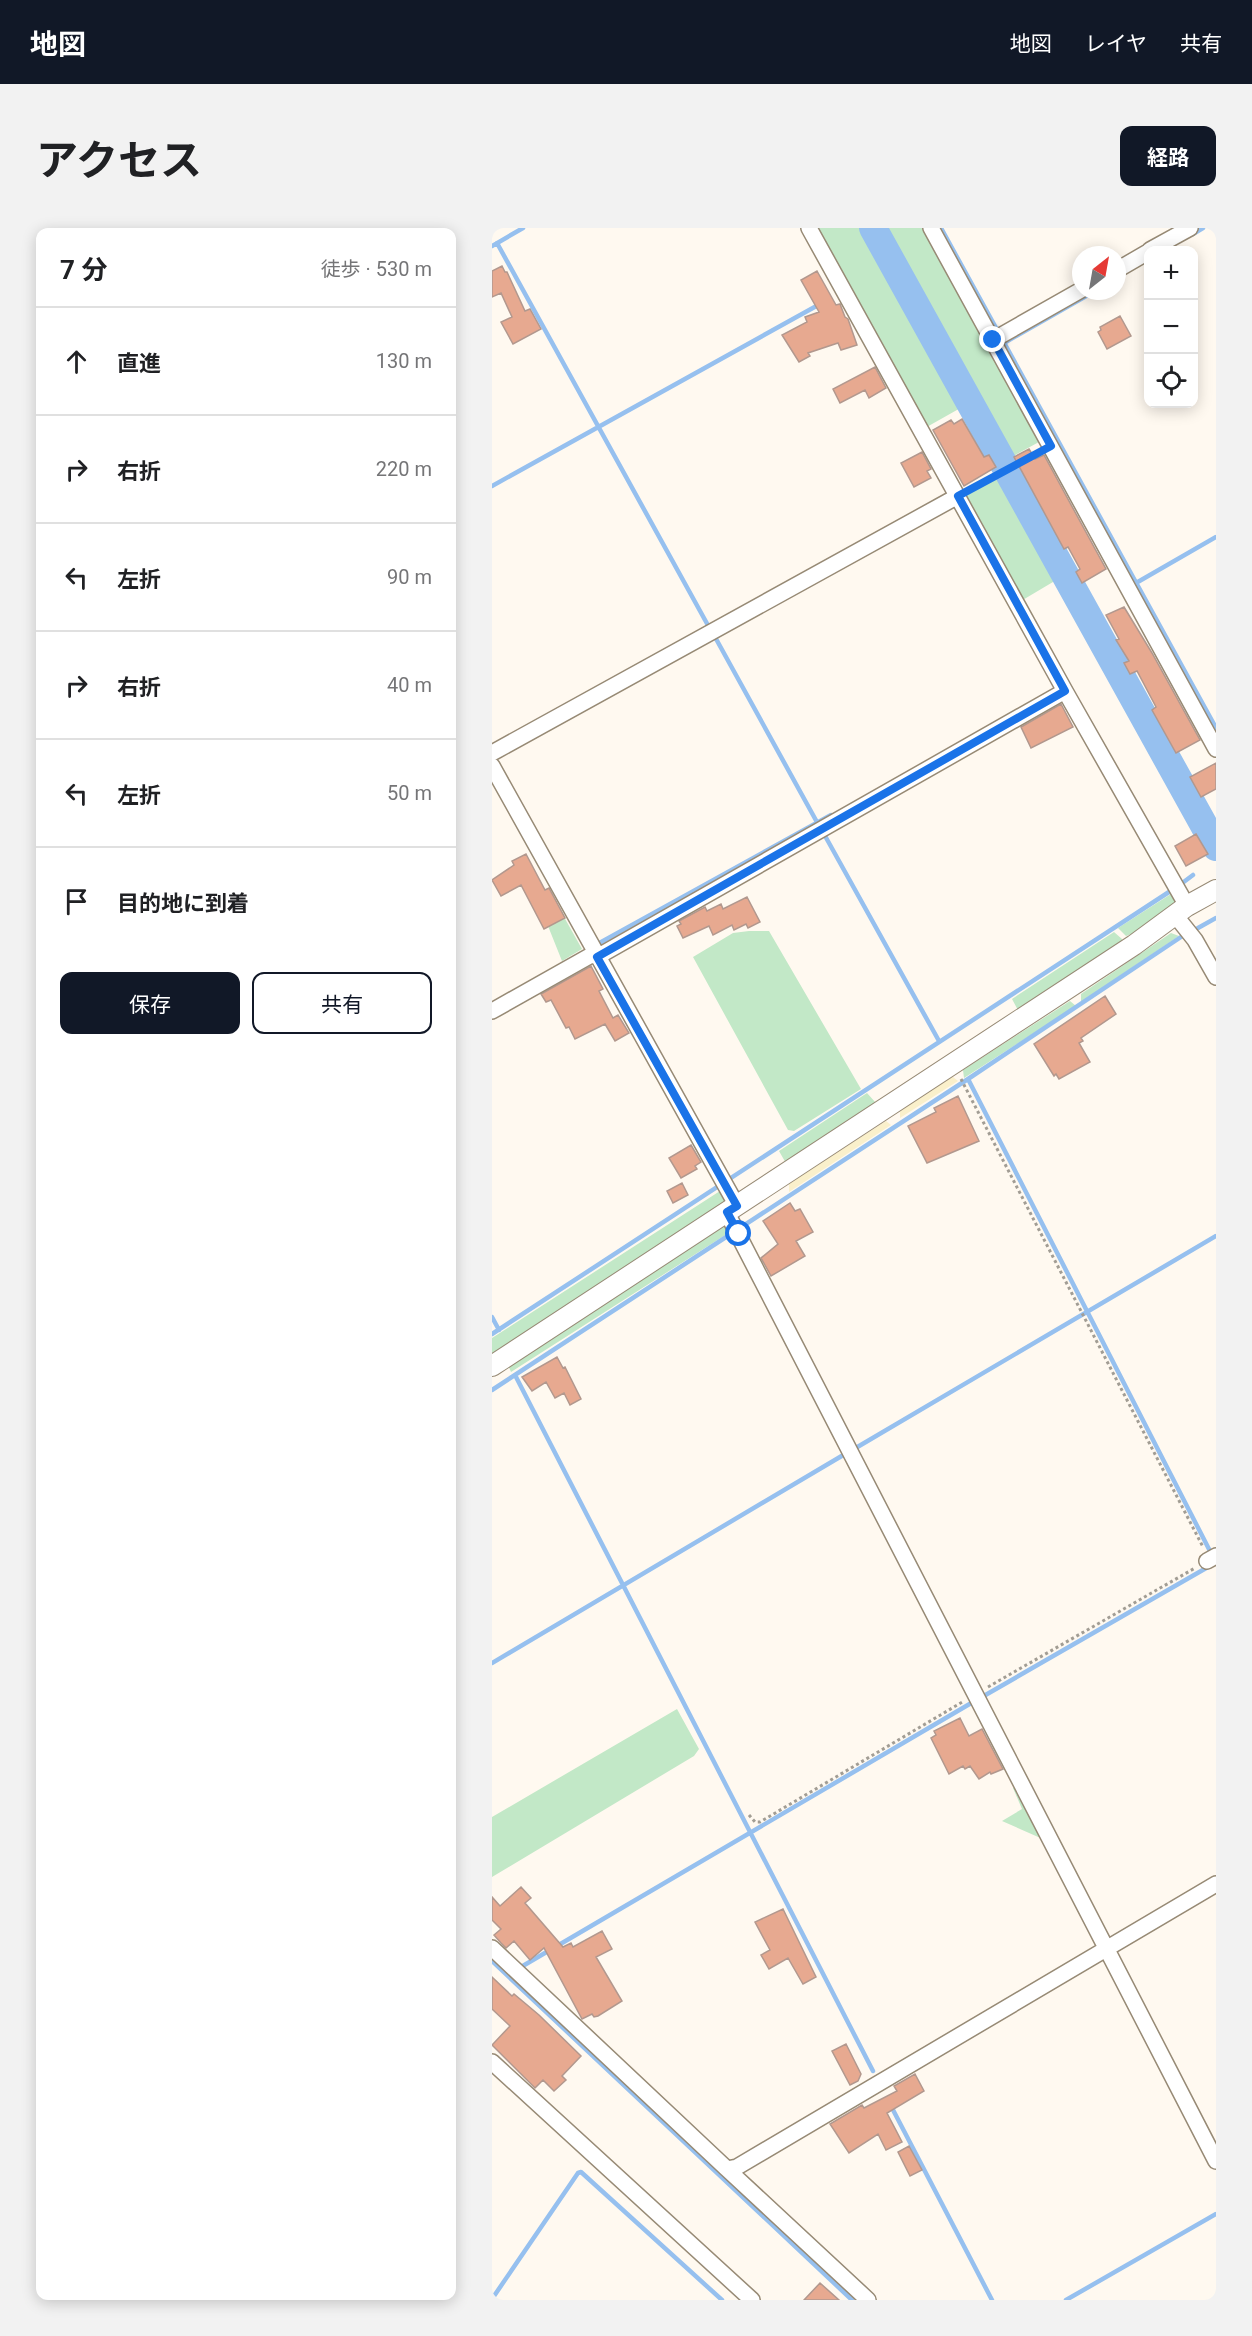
<!DOCTYPE html>
<html lang="ja">
<head>
<meta charset="utf-8">
<style>
	body { margin:0; font-family:Roboto,"Noto Sans JP",sans-serif; background:#f2f2f2; color:#202124 }
	.controls { position:absolute; right:18px; top:18px; display:grid; overflow:hidden; border-radius:12px; box-shadow:0 3px 15px #0003 }
	.controls button { width:54px; height:54px; display:grid; place-items:center; padding:0; border:0; border-bottom:2px solid #e0e0e0; background:#fff; color:#202124; font:30px sans-serif }
	.compass { position:absolute; left:580px; top:18px; width:54px; height:54px; border-radius:50%; background:#fff; box-shadow:0 3px 15px #0003; rotate:31deg }
	.stop { position:absolute; width:18px; height:18px; margin:-14px; border:4px solid #1a73e8; border-radius:50%; background:#fff }
	.stop.end { background:#1a73e8; border-color:#fff; box-shadow:0 2px 6px #0008 }
	.list { margin:0; padding:0; list-style:none }
	h2 { display:flex; justify-content:space-between; align-items:center; height:78px; margin:0; padding:0 24px; font-size:26px }
	h2 small { font-size:20px; font-weight:400; color:#757577 }
	.list li { display:grid; grid-template-columns:39px 1fr auto; gap:18px; align-items:center; box-sizing:border-box; height:108px; padding:0 24px; border-top:2px solid #e0e0e0 }
	.list b { display:block; font-size:22px; white-space:nowrap }
	.list em { font-size:20px; font-style:normal; color:#757577 }
	.actions { display:flex; gap:12px; padding:18px 24px }
	.actions a { flex:1; padding:14px 0; border:2px solid #111827; border-radius:12px; text-align:center; font-size:21px; color:#111827 }
	.actions .main { background:#111827; color:#fff }
	.icon { flex:none; width:33px; height:33px; fill:none; stroke:currentColor; stroke-width:2; stroke-linecap:round; stroke-linejoin:round }
	.map { position:relative; flex:none; width:724px; height:2072px; overflow:hidden; border-radius:12px }
	header { display:flex; align-items:center; gap:36px; box-sizing:border-box; height:84px; padding:0 30px; background:#111827; color:#fff }
	header strong { font-size:28px }
	nav { display:flex; gap:33px; margin-inline-start:auto; font-size:21px }
	.intro { display:flex; align-items:center; justify-content:space-between; box-sizing:border-box; height:144px; padding:0 36px }
	h1 { margin:0; font-size:42px }
	.button { padding:15px 27px; border-radius:12px; background:#111827; color:#fff; font-size:21px; font-weight:700 }
	main { display:flex; gap:36px; padding:0 36px }
	aside { flex:1; background:#fff; border-radius:12px; box-shadow:0 3px 15px #0003 }
	.map>svg:first-child { display:block }
</style>
</head>
<body>
<header>
<strong>地図</strong>
<nav><a>地図</a><a>レイヤ</a><a>共有</a></nav>
</header>
<div class="intro"><h1>アクセス</h1><a class="button">経路</a></div>
<main>
<aside>
<h2>7 分<small>徒歩 · 530 m</small></h2>
<ul class="list">
<li><svg class="icon" aria-label="ahead" viewBox="0 0 24 24"><path d="M12 20V5M6 11l6-6 6 6"/></svg><div><b>直進</b></div><em>130 m</em></li>
<li><svg class="icon" aria-label="right" viewBox="0 0 24 24"><path d="M7 20v-9h11M14 6l5 5-5 5"/></svg><div><b>右折</b></div><em>220 m</em></li>
<li><svg class="icon" aria-label="left" viewBox="0 0 24 24"><path d="M17 20v-9H6M10 6l-5 5 5 5"/></svg><div><b>左折</b></div><em>90 m</em></li>
<li><svg class="icon" aria-label="right" viewBox="0 0 24 24"><path d="M7 20v-9h11M14 6l5 5-5 5"/></svg><div><b>右折</b></div><em>40 m</em></li>
<li><svg class="icon" aria-label="left" viewBox="0 0 24 24"><path d="M17 20v-9H6M10 6l-5 5 5 5"/></svg><div><b>左折</b></div><em>50 m</em></li>
<li><svg class="icon" aria-label="arrive" viewBox="0 0 24 24"><path d="M6 21V4h12l-3 4 3 4H6"/></svg><div><b>目的地に到着</b></div></li>
</ul>
<div class="actions"><a class="main">保存</a><a>共有</a></div>
</aside>
<div class="map">
<svg width="724" height="2072" viewBox="0 0 724 2072">
	<rect width="100%" height="100%" fill="#fff9f0"/>
	<path fill="#c2e8c7" d="M325,0h47l100,178 -39,22z
		M391,0h40l116,214 -31,17z
		M509,249l57,102 -37,22 -57,-105z
		M682,664l5,11 -40,28 -13,5 -8,-8z
		M72,689l18,32 -20,12 -14,-35z
		M257,703h20l92,158 -67,42 -6,-1 -95,-173 40,-24z
		M622,704l8,7v4l-103,69 -7,-13z
		M679,705l8,3 -98,66v-8z
		M578,773l6,5 -112,72 -1,-8z
		M375,865l9,10 -89,62 -8,-14z
		M228,963l6,10 -234,156v-19z
		M233,997l4,2 1,5 -219,140 -3,-7z
		M185,1481l22,40 -5,7 -202,121v-60z
		M521,1560h3l29,52 -43,-19 20,-12z"/>
	<path fill="#faf0cb" d="M461,849l5,4 -58,37v-9l48,-31z
		M394,893l5,4 -102,67v-9z"/>
	<g fill="none" stroke-linecap="round" stroke-linejoin="round">
		<path stroke="#96c0ef" stroke-width="4.5" d="M449,0l275,500
			M701,6l10,-6
			M5,15l213,386
			M0,18l31,-18
			M512,115l91,-52
			M0,258l328,-182
			M644,355l80,-46
			M223,409l103,187
			M332,606l115,207
			M689,656l12,-9
			M706,700l18,-10
			M102,718l237,-131
			M476,851l244,476
			M0,1089l7,13
			M0,1106l680,-444
			M23,1147l358,696
			M0,1162l476,-311 213,-142
			M362,1221l362,-213
			M0,1435l353,-209
			M490,1469l226,-130
			M65,1718l416,-244
			M0,1733l360,339
			M29,1739l29,-17
			M399,1878l101,194
			M0,2071l86,-126 3,-1 141,128
			M574,2072l150,-86"/>
		<path stroke="#96c0ef" stroke-width="28" d="M381,0l343,619"/>
	</g>
	<path fill="#e7a990" stroke="#b2988e" stroke-width="1.5" d="M10,38l3,6h2l18,39 5,-2 11,20 -28,15 -12,-22 11,-5 -11,-24 -9,4v-26z
		M325,43l19,34 4,-1 5,13 3,2 9,26 -16,5 -3,-7 -30,10 2,3 -11,6 -17,-27 25,-13 -2,-5 14,-5 -18,-32z
		M628,88l11,20 -24,13 -9,-17 3,-2 -1,-3z
		M383,139l11,21 -17,10 -4,-8 -25,13 -7,-14z
		M470,191l22,38 5,-2 7,12 -32,19 -31,-56 18,-10 3,4z
		M537,221l6,10 9,-4 62,114 -24,14 -6,-11 4,-3 -12,-22 -4,2 -50,-92z
		M430,224l9,17 -4,2 4,7 -17,9 -13,-24z
		M632,379l28,46 48,87 -24,13 -24,-43 4,-3 -19,-36 -7,3 -6,-11 5,-2 -13,-21 3,-1 -13,-24z
		M569,476l12,23 -42,21 -10,-21z
		M724,535v26l-15,8 -11,-20z
		M704,606l12,20 -22,12 -11,-20z
		M34,626l19,36 4,-2 16,30 -21,11 -23,-44 -20,11 -9,-16 22,-15 -2,-4z
		M255,669l13,25 -12,6 -2,-4 -12,6 -2,-5 -19,10 -4,-9 -26,12 -6,-12 4,-2 -2,-3 26,-14 2,4 14,-7 2,5z
		M99,738l12,23 -4,2 14,27 5,-3 11,18 -14,8 -10,-17 -30,15 -6,-12 -3,1 -15,-28 -5,2 -5,-8z
		M613,768l11,18 -35,24 2,3 -4,2 11,19 -31,17 -3,-5 -2,2 -20,-32z
		M466,868l21,45 -52,22 -19,-37 28,-14 -2,-4z
		M199,917l10,17 -6,4 2,3 -16,9 -12,-20z
		M190,955l6,12 -15,8 -6,-12z
		M298,975l5,8 5,-2 13,23 -17,9 9,15 -34,20 -10,-18 17,-14 -15,-23z
		M65,1129l6,11 2,-1 16,32 -11,6 -6,-12 -9,5 -9,-16 -14,9 -10,-14z
		M468,1490l9,18 13,-7 21,40 -12,5 -1,-2 -11,7 -9,-13 -5,3 -2,-3 -14,8 -18,-36 5,-3 -2,-4z
		M29,1659l10,11 -6,5 38,44 8,-4 2,4 29,-16 10,18 -16,8 26,44 -24,15 -4,1 -2,-3 -10,5 -38,-71 -14,12 -16,-19 -8,7 -5,-5 -7,-8 7,-6 -9,-9v-23l8,9z
		M291,1681l33,68 -13,7 -15,-26 -19,11 -8,-14 9,-5 -15,-28z
		M0,1749l20,19 2,-2 25,21 42,41 -19,20 4,4 -12,11 -11,-11 -8,8 -43,-43 18,-19 -18,-17z
		M354,1816l15,30 -3,7 -8,4 -18,-34z
		M423,1846l9,17 -37,22 15,29 -16,8 -8,-16 -29,19 -19,-29 32,-19 2,3 33,-17 -3,-5z
		M417,1918l13,24 -12,6 -12,-24z
		M328,2055l19,17h-35z"/>
	<g fill="none" stroke-linecap="round" stroke-linejoin="round">
		<defs>
			<path id="minor" d="M317,0l256,463 122,215
				M439,0l285,521
				M658,22l40,-22
				M625,42l31,-18
				M501,112l88,-50
				M0,525l466,-257
				M0,538l245,440
				M683,687l20,25 21,37
				M105,729l468,-266
				M0,783l103,-58
				M235,985l489,948
				M715,1333l9,-5
				M0,1720l235,221 10,-2 479,-283
				M0,1834l260,238
				M235,1941l141,131"/>
			<path id="tertiary" d="M0,1138l642,-421 53,-39 29,-16"/>
		</defs>
		<use href="#minor" stroke="#978a75" stroke-width="18"/>
		<use href="#tertiary" stroke="#978a75" stroke-width="22"/>
		<path stroke="#a29d94" stroke-width="3" stroke-dasharray="3 3" stroke-linecap="butt" d="M478,262l69,-37
			M469,851l242,468
			M496,1459l207,-119
			M257,1587l6,7h5l204,-121"/>
		<use href="#minor" stroke="#fff" stroke-width="15"/>
		<use href="#tertiary" stroke="#fff" stroke-width="20"/>
	</g>
	<g fill="none" stroke-linecap="round" stroke-linejoin="round">
		<path stroke="#1a73e8" stroke-width="8" d="M247,1006l-12,-22 10,-6 -140,-249 468,-266 -107,-195 93,-50 -58,-106"/>
	</g>
</svg>
<div class="controls">
<button>+</button>
<button>−</button>
<button><svg class="icon" aria-label="locate" viewBox="0 0 24 24"><circle cx="12" cy="12" r="6"/><path d="M12 2v4M12 18v4M2 12h4M18 12h4"/></svg></button>
</div>
<svg class="compass" viewBox="-18 -18 36 36"><path d="M0-13l5 13h-10z" fill="#e53935"/><path d="M0 13l5-13h-10z" fill="#757577"/></svg>
<div class="stop" style="left:247px;top:1006px"></div>
<div class="stop end" style="left:501px;top:112px"></div>
</div>
</main>
</body>
</html>
